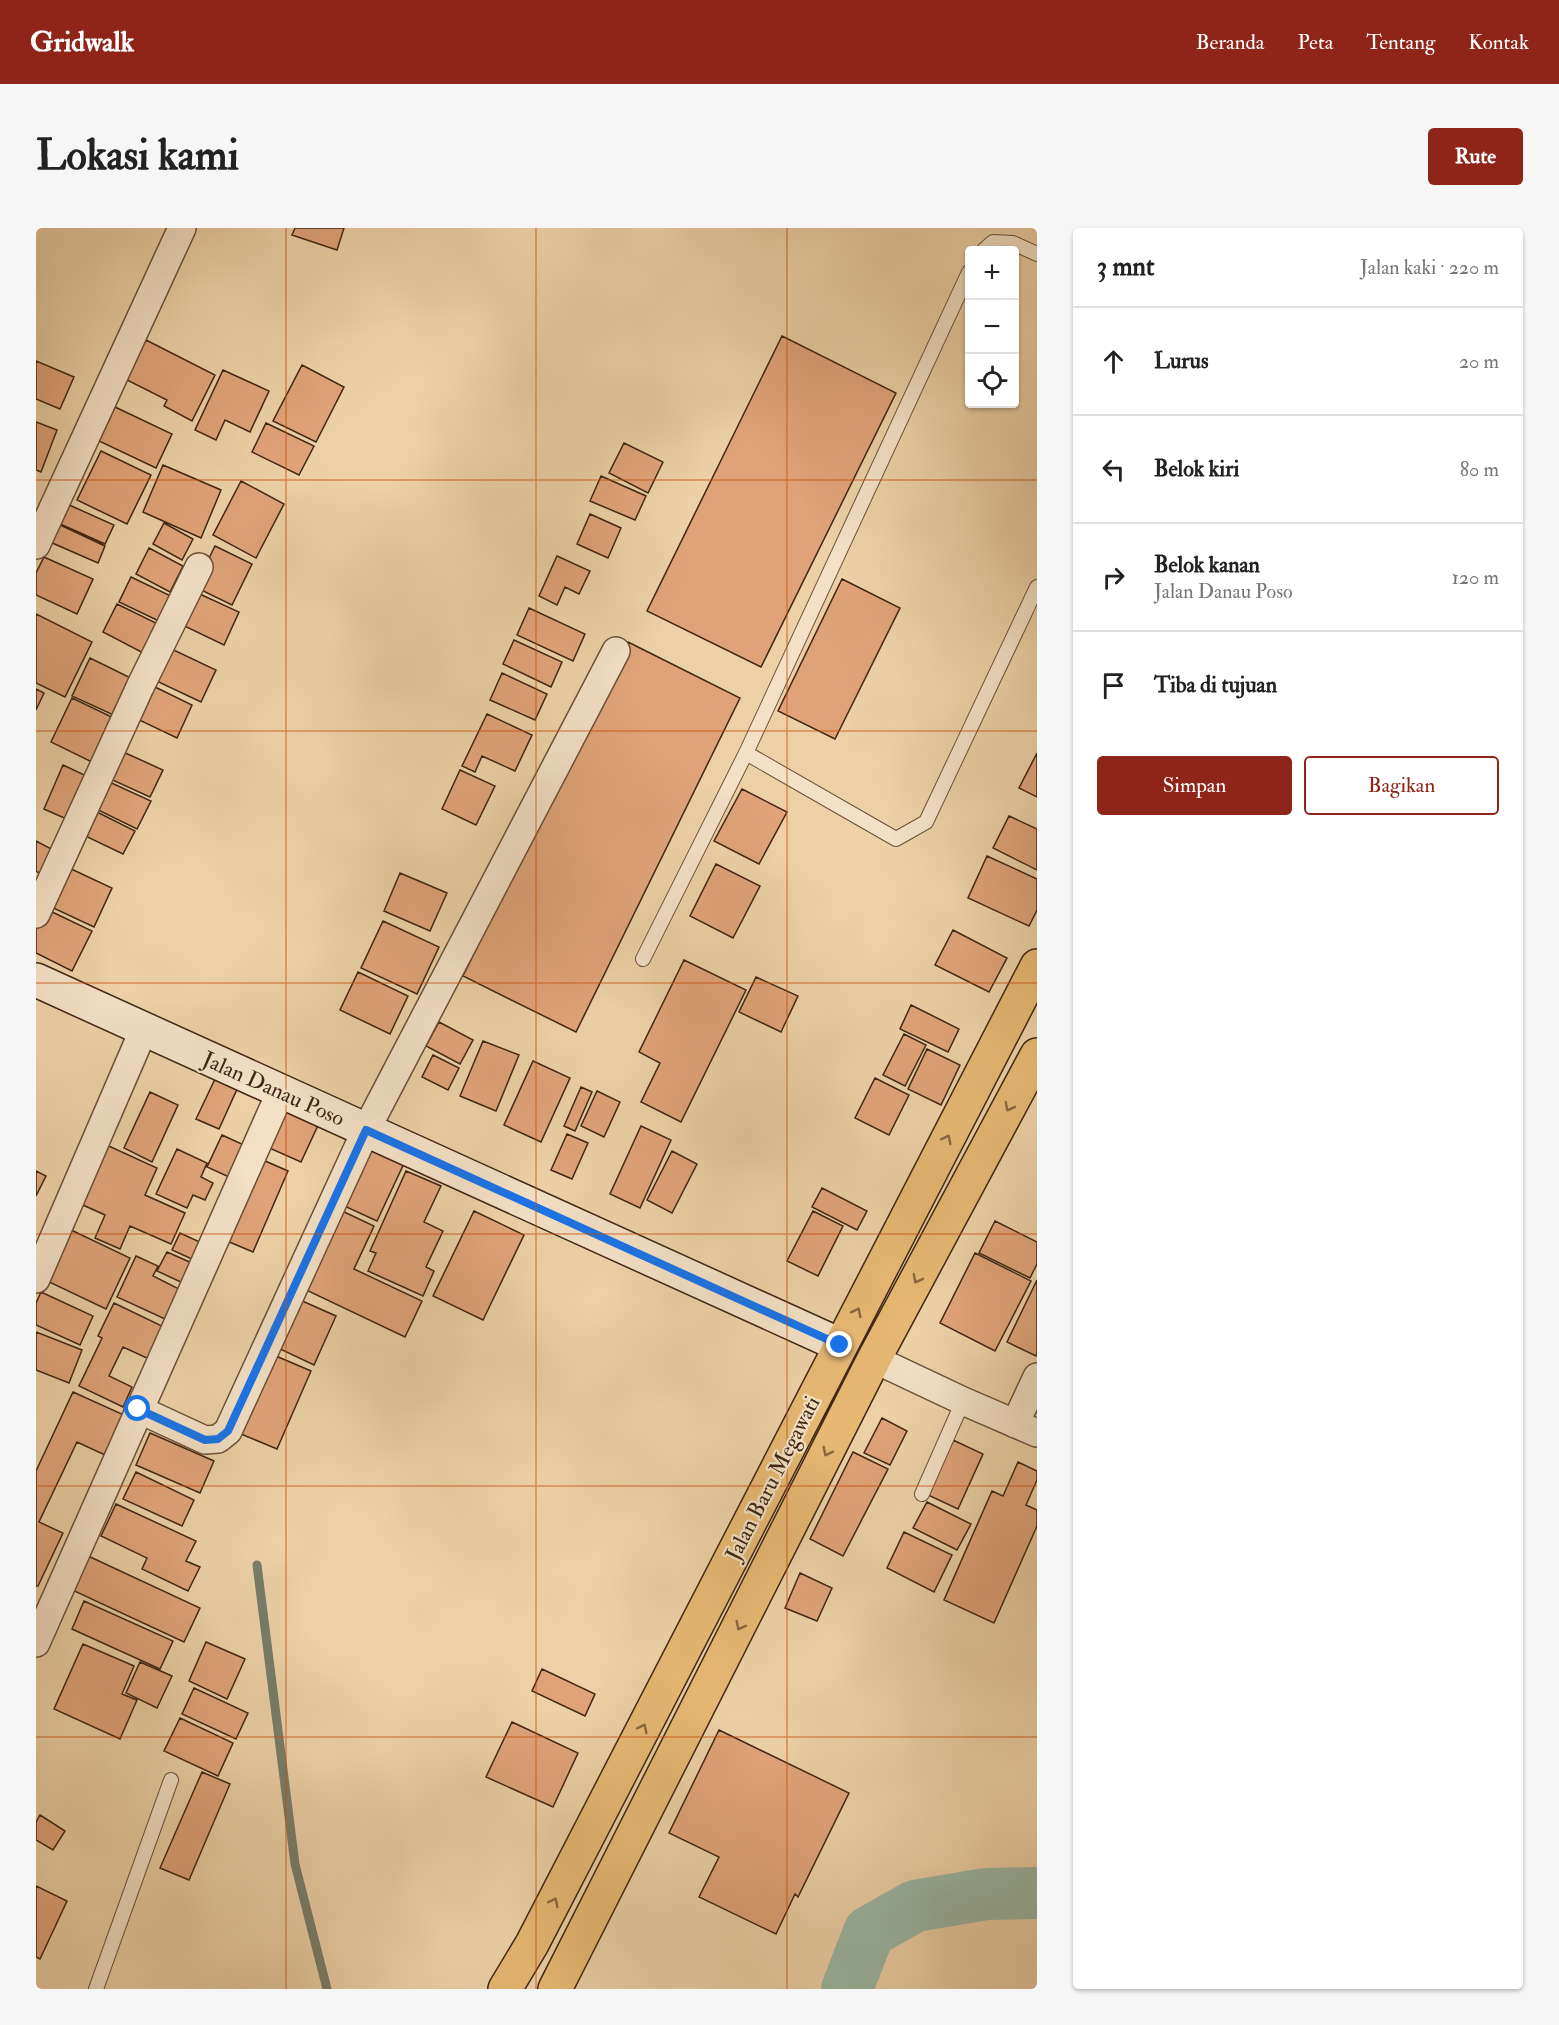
<!DOCTYPE html>
<html lang="id">
<head>
<meta charset="utf-8">
<style>
	body { margin:0; font-family:"IM FELL Double Pica",serif; background:#f6f6f6; color:#222 }
	.controls { position:absolute; right:18px; top:18px; display:grid; overflow:hidden; border-radius:6px; box-shadow:0 2px 4px #0004 }
	.controls button { width:54px; height:54px; display:grid; place-items:center; padding:0; border:0; border-bottom:2px solid #e0e0e0; background:#fff; color:#222; font:30px sans-serif }
	.stop { position:absolute; width:18px; height:18px; margin:-14px; border:4px solid #1a73e8; border-radius:50%; background:#fff }
	.stop.end { background:#1a73e8; border-color:#fff; box-shadow:0 2px 6px #0008 }
	.list { margin:0; padding:0; list-style:none }
	h2 { display:flex; justify-content:space-between; align-items:center; height:78px; margin:0; padding:0 24px; font-size:26px }
	h2 small { font-size:20px; font-weight:400; color:#767676 }
	.list li { display:grid; grid-template-columns:39px 1fr auto; gap:18px; align-items:center; box-sizing:border-box; height:108px; padding:0 24px; border-top:2px solid #e0e0e0 }
	.list b { display:block; font-size:22px; white-space:nowrap }
	.list p { margin:0; font-size:20px; white-space:nowrap; color:#767676 }
	.list em { font-size:20px; font-style:normal; color:#767676 }
	.actions { display:flex; gap:12px; padding:18px 24px }
	.actions a { flex:1; padding:14px 0; border:2px solid #8f2418; border-radius:6px; text-align:center; font-size:21px; color:#8f2418 }
	.actions .main { background:#8f2418; color:#fff }
	.icon { flex:none; width:33px; height:33px; fill:none; stroke:currentColor; stroke-width:2; stroke-linecap:round; stroke-linejoin:round }
	.map { position:relative; flex:none; width:1001px; height:1761px; overflow:hidden; border-radius:6px }
	header { display:flex; align-items:center; gap:36px; box-sizing:border-box; height:84px; padding:0 30px; background:#8f2418; color:#fff }
	header strong { font-size:28px }
	nav { display:flex; gap:33px; margin-inline-start:auto; font-size:21px }
	.intro { display:flex; align-items:center; justify-content:space-between; box-sizing:border-box; height:144px; padding:0 36px }
	h1 { margin:0; font-size:42px }
	.button { padding:15px 27px; border-radius:6px; background:#8f2418; color:#fff; font-size:21px; font-weight:700 }
	main { display:flex; gap:36px; padding:0 36px }
	aside { flex:1; background:#fff; border-radius:6px; box-shadow:0 2px 4px #0004 }
	.map>svg:first-child { display:block }
</style>
</head>
<body>
<header>
<strong>Gridwalk</strong>
<nav><a>Beranda</a><a>Peta</a><a>Tentang</a><a>Kontak</a></nav>
</header>
<div class="intro"><h1>Lokasi kami</h1><a class="button">Rute</a></div>
<main>
<div class="map">
<svg width="1001" height="1761" viewBox="0 0 1001 1761">
	<rect width="100%" height="100%" fill="#edd0a6"/>
	<filter id="stains"><feTurbulence type="fractalNoise" baseFrequency=".00333" numOctaves="4"/><feColorMatrix values="0 0 0 0 .2 0 0 0 0 .09 0 0 0 0 .02 0 0 0 .5 -.17"/></filter>
	<radialGradient id="worn" r=".72"><stop offset=".6" stop-color="#630" stop-opacity="0"/><stop offset="1" stop-color="#630" stop-opacity=".3"/></radialGradient>
	<g fill="none" stroke-linecap="round" stroke-linejoin="round">
		<path stroke="#767d6a" stroke-width="9" d="M221,1337l38,299 32,125"/>
		<path stroke="#9ab7a3" stroke-width="52" d="M811,1761l22,-57 46,-26 71,-12 51,-1"/>
	</g>
	<path fill="#e0a379" stroke="#402614" stroke-width="1.5" d="M259,0h49l-7,22 -45,-15z
		M746,108l114,57 -135,274 -114,-56z
		M110,112l69,35 -23,46 -28,-15 3,-6 -42,-21z
		M0,133l38,16 -14,32 -24,-10z
		M266,137l42,22 -28,55 -43,-21z
		M187,142l46,21 -19,41 -25,-12 -9,20 -21,-10z
		M79,179l57,27 -16,34 -57,-27z
		M0,194l21,8 -16,42 -5,-2z
		M230,195l48,23 -15,29 -47,-23z
		M588,215l39,19 -15,31 -39,-20z
		M65,223l50,24 -24,49 -50,-24z
		M127,237l58,25 -20,48 -58,-26z
		M565,248l45,20 -11,24 -45,-19z
		M205,253l43,23 -28,54 -43,-23z
		M31,276l47,21 -9,19 -47,-21z
		M554,286l31,14 -13,30 -31,-14z
		M128,295l29,16 -11,21 -29,-16z
		M22,296l47,22 -7,17 -48,-21z
		M179,318l37,18 -20,41 -37,-18z
		M113,320l34,18 -13,26 -34,-18z
		M521,328l33,15 -11,23 -14,-7 -8,18 -18,-9z
		M8,329l49,22 -16,35 -41,-19v-22z
		M95,349l44,21 -12,25 -44,-21z
		M806,351l58,29 -65,131 -57,-28z
		M155,362l48,22 -15,33 -48,-23z
		M81,376l45,22 -15,29 -44,-23z
		M493,380l56,26 -12,27 -56,-26z
		M0,386l56,28 -27,55 -29,-14z
		M478,412l48,22 -11,25 -48,-23z
		M592,414l112,56 -164,334 -113,-56z
		M127,417l53,25 -15,32 -53,-25z
		M54,430l47,23 -17,37 -48,-22z
		M466,445l45,21 -12,26 -45,-20z
		M115,457l41,20 -15,33 -42,-20z
		M0,461l8,4 -8,17z
		M36,470l48,23 -22,44 -47,-23z
		M451,486l45,21 -17,36 -33,-15 -7,16 -13,-6z
		M85,523l42,19 -13,27 -42,-19z
		M1001,525v44l-18,-9z
		M27,537l28,13 -20,43 -27,-12z
		M424,542l35,16 -19,39 -34,-16z
		M69,552l46,21 -14,28 -45,-22z
		M706,561l45,23 -28,52 -45,-23z
		M55,581l44,22 -12,23 -44,-21z
		M973,588l28,13v41l-44,-22z
		M0,613l19,10 -13,24 -6,-4z
		M951,628l50,23v31l-8,16 -61,-28z
		M680,636l44,22 -27,52 -43,-22z
		M31,639l45,21 -18,39 -45,-21z
		M364,645l47,20 -17,38 -46,-20z
		M10,681l46,22 -20,40 -36,-18v-24z
		M347,693l56,26 -22,47 -56,-26z
		M917,702l54,28 -18,34 -54,-27z
		M648,732l62,30 -65,132 -40,-20 19,-39 -21,-11z
		M322,744l50,24 -18,38 -50,-24z
		M720,749l42,19 -17,36 -42,-20z
		M875,777l48,24 -11,23 -48,-23z
		M403,794l34,18 -13,24 -34,-18z
		M868,806l22,11 -21,41 -22,-11z
		M447,813l36,14 -23,56 -36,-15z
		M891,821l33,16 -19,40 -33,-16z
		M397,827l26,13 -11,22 -26,-13z
		M497,833l37,17 -29,64 -37,-17z
		M180,849l22,10 -19,42 -23,-10z
		M839,850l34,17 -20,40 -34,-17z
		M545,859l11,5 -17,39 -11,-5z
		M561,863l23,11 -16,35 -23,-11z
		M114,864l28,13 -26,57 -28,-14z
		M251,877l33,16 -19,41 -34,-15z
		M605,898l30,14 -31,68 -30,-14z
		M531,906l21,9 -16,36 -21,-9z
		M186,907l22,10 -15,32 -22,-10z
		M336,913l35,16 -30,64 -35,-16z
		M64,914l57,26 -12,27 40,18 -14,31 -41,-18 -10,23 -25,-11 10,-23 -31,-14z
		M141,921l30,14 -6,14 12,6 -8,17 -12,-5 -6,13 -31,-14z
		M636,923l25,13 -25,49 -25,-13z
		M220,929l32,14 -35,81 -33,-14z
		M0,943l10,5 -10,20z
		M370,943l35,15 -17,36 19,9 -17,36 8,4 -11,25 -55,-25 8,-18 -6,-2z
		M786,960l45,23 -10,19 -45,-23z
		M304,982l34,16 -20,43 68,32 -17,36 -101,-48z
		M438,983l50,24 -41,85 -50,-24z
		M777,983l30,15 -25,50 -31,-15z
		M959,993l42,21v22l-7,14 -51,-25z
		M33,1001l61,29 -24,51 -61,-29z
		M144,1005l22,10 -8,17 -22,-10z
		M131,1024l27,12 -9,20 -28,-13z
		M939,1025l56,28 -36,70 -55,-28z
		M100,1028l22,10 -5,10 26,13 -14,30 -48,-22z
		M1001,1052v73l-1,3 -29,-14z
		M5,1064l52,24 -13,29 -44,-20v-22z
		M264,1072l36,16 -22,49 -36,-17z
		M78,1075l50,24 -15,32 -26,-12 -14,29 23,11 -9,20 -44,-21 23,-48 -4,-2z
		M0,1104l46,18 -13,33 -33,-13z
		M240,1128l35,15 -34,78 -36,-15z
		M37,1164l51,23 -19,40 -28,-13 -38,80 24,11 -25,53h-2v-115z
		M846,1190l25,13 -17,34 -26,-12z
		M114,1205l64,28 -14,32 -64,-28z
		M917,1212l30,14 -25,55 -30,-14z
		M817,1224l35,17 -45,87 -33,-17z
		M982,1234l19,9v9l-11,25 11,5v16l-43,97 -50,-23 48,-109 11,5z
		M100,1244l58,28 -12,26 -59,-27z
		M891,1274l44,22 -14,26 -44,-22z
		M80,1276l80,37 -10,20 14,6 -12,24 -46,-22 5,-11 -46,-22z
		M868,1304l48,23 -18,37 -47,-24z
		M50,1327l114,53 -16,34 -114,-53z
		M764,1345l32,15 -15,33 -32,-13z
		M48,1373l89,40 -13,28 -88,-40z
		M170,1414l39,17 -18,40 -38,-18z
		M47,1416l51,22 -12,28 15,6 -17,39 -66,-30z
		M104,1434l32,14 -15,32 -31,-15z
		M506,1441l53,25 -10,22 -53,-25z
		M158,1460l54,25 -12,26 -54,-25z
		M144,1490l53,25 -15,33 -54,-25z
		M476,1494l66,31 -25,54 -67,-30z
		M683,1502l130,63 -51,104 -3,-3 -19,40 -77,-37 20,-40 -50,-24z
		M166,1544l28,12 -41,96 -29,-12z
		M4,1587l25,16 -12,19 -17,-10v-18z
		M0,1658l31,15 -27,58 -4,-2z"/>
	<g fill="none" stroke-linecap="round" stroke-linejoin="round">
		<defs>
			<path id="lane" d="M948,22l9,-8 20,1 24,11
				M710,525l150,86 30,-17 111,-235
				M607,731l103,-206 223,-481
				M886,1266l41,-93
				M60,1761l75,-209"/>
			<path id="street" d="M0,317l146,-317
				M0,686l104,-227 59,-120
				M0,1051l108,-250
				M838,1131l89,42 74,32
				M102,1181l67,31 13,-1 10,-8 138,-301 250,-479
				M979,1196l22,-47
				M0,1415l245,-552"/>
			<path id="secondary" d="M0,752l804,365"/>
			<path id="highway" d="M469,1761l27,-45 505,-978
				M519,1761l319,-630 163,-304"/>
		</defs>
		<use href="#lane" stroke="#6b5038" stroke-width="16"/>
		<use href="#street" stroke="#6b5038" stroke-width="30"/>
		<use href="#secondary" stroke="#402614" stroke-width="36"/>
		<use href="#highway" stroke="#402614" stroke-width="36"/>
		<use href="#lane" stroke="#f3e0c5" stroke-width="14"/>
		<use href="#street" stroke="#f3e0c5" stroke-width="27"/>
		<use href="#secondary" stroke="#f3e0c5" stroke-width="33"/>
		<use href="#highway" stroke="#e6b873" stroke-width="33"/>
	</g>
	<defs><path id="oneway-chevron" d="M-2-3.5L2.5 0L-2 3.5" fill="none" stroke-width="1.6" stroke-linecap="round" stroke-linejoin="round" transform="scale(1.5)"/></defs>
	<g stroke="#8b683f">
		<use href="#oneway-chevron" transform="translate(973 879) rotate(118)"/>
		<use href="#oneway-chevron" transform="translate(911 911) rotate(-63)"/>
		<use href="#oneway-chevron" transform="translate(881 1051) rotate(118)"/>
		<use href="#oneway-chevron" transform="translate(821 1084) rotate(-63)"/>
		<use href="#oneway-chevron" transform="translate(791 1224) rotate(117)"/>
		<use href="#oneway-chevron" transform="translate(704 1398) rotate(117)"/>
		<use href="#oneway-chevron" transform="translate(607 1500) rotate(-63)"/>
		<use href="#oneway-chevron" transform="translate(518 1674) rotate(-63)"/>
	</g>
	<g fill="none" stroke-linecap="round" stroke-linejoin="round">
		<path stroke="#1a73e8" stroke-width="8" d="M102,1181l67,31 13,-1 10,-8 138,-301 474,215"/>
	</g>
	<path fill="none" stroke="#c64f0e" stroke-width="1.5" stroke-opacity="0.55" d="M250,0v1761M500,0v1761M751,0v1761M0,252h1001M0,503h1001M0,755h1001M0,1006h1001M0,1258h1001M0,1509h1001"/>
	<g text-anchor="middle" stroke-width="4.5" stroke-linejoin="round" paint-order="stroke">
		<g font-size="22" fill="#402614" stroke="#f3e0c5">
			<text transform="translate(238 860) rotate(24)" y="8">Jalan Danau Poso</text>
			<text transform="translate(736 1250) rotate(-63)" y="8">Jalan Baru Megawati</text>
		</g>
	</g>
	<rect width="100%" height="100%" filter="url(#stains)"/>
	<rect width="100%" height="100%" fill="url(#worn)"/>
</svg>
<div class="controls">
<button>+</button>
<button>−</button>
<button><svg class="icon" aria-label="locate" viewBox="0 0 24 24"><circle cx="12" cy="12" r="6"/><path d="M12 2v4M12 18v4M2 12h4M18 12h4"/></svg></button>
</div>
<div class="stop" style="left:102px;top:1181px"></div>
<div class="stop end" style="left:804px;top:1117px"></div>
</div>
<aside>
<h2>3 mnt<small>Jalan kaki · 220 m</small></h2>
<ul class="list">
<li><svg class="icon" aria-label="ahead" viewBox="0 0 24 24"><path d="M12 20V5M6 11l6-6 6 6"/></svg><div><b>Lurus</b></div><em>20 m</em></li>
<li><svg class="icon" aria-label="left" viewBox="0 0 24 24"><path d="M17 20v-9H6M10 6l-5 5 5 5"/></svg><div><b>Belok kiri</b></div><em>80 m</em></li>
<li><svg class="icon" aria-label="right" viewBox="0 0 24 24"><path d="M7 20v-9h11M14 6l5 5-5 5"/></svg><div><b>Belok kanan</b><p>Jalan Danau Poso</p></div><em>120 m</em></li>
<li><svg class="icon" aria-label="arrive" viewBox="0 0 24 24"><path d="M6 21V4h12l-3 4 3 4H6"/></svg><div><b>Tiba di tujuan</b></div></li>
</ul>
<div class="actions"><a class="main">Simpan</a><a>Bagikan</a></div>
</aside>
</main>
</body>
</html>
